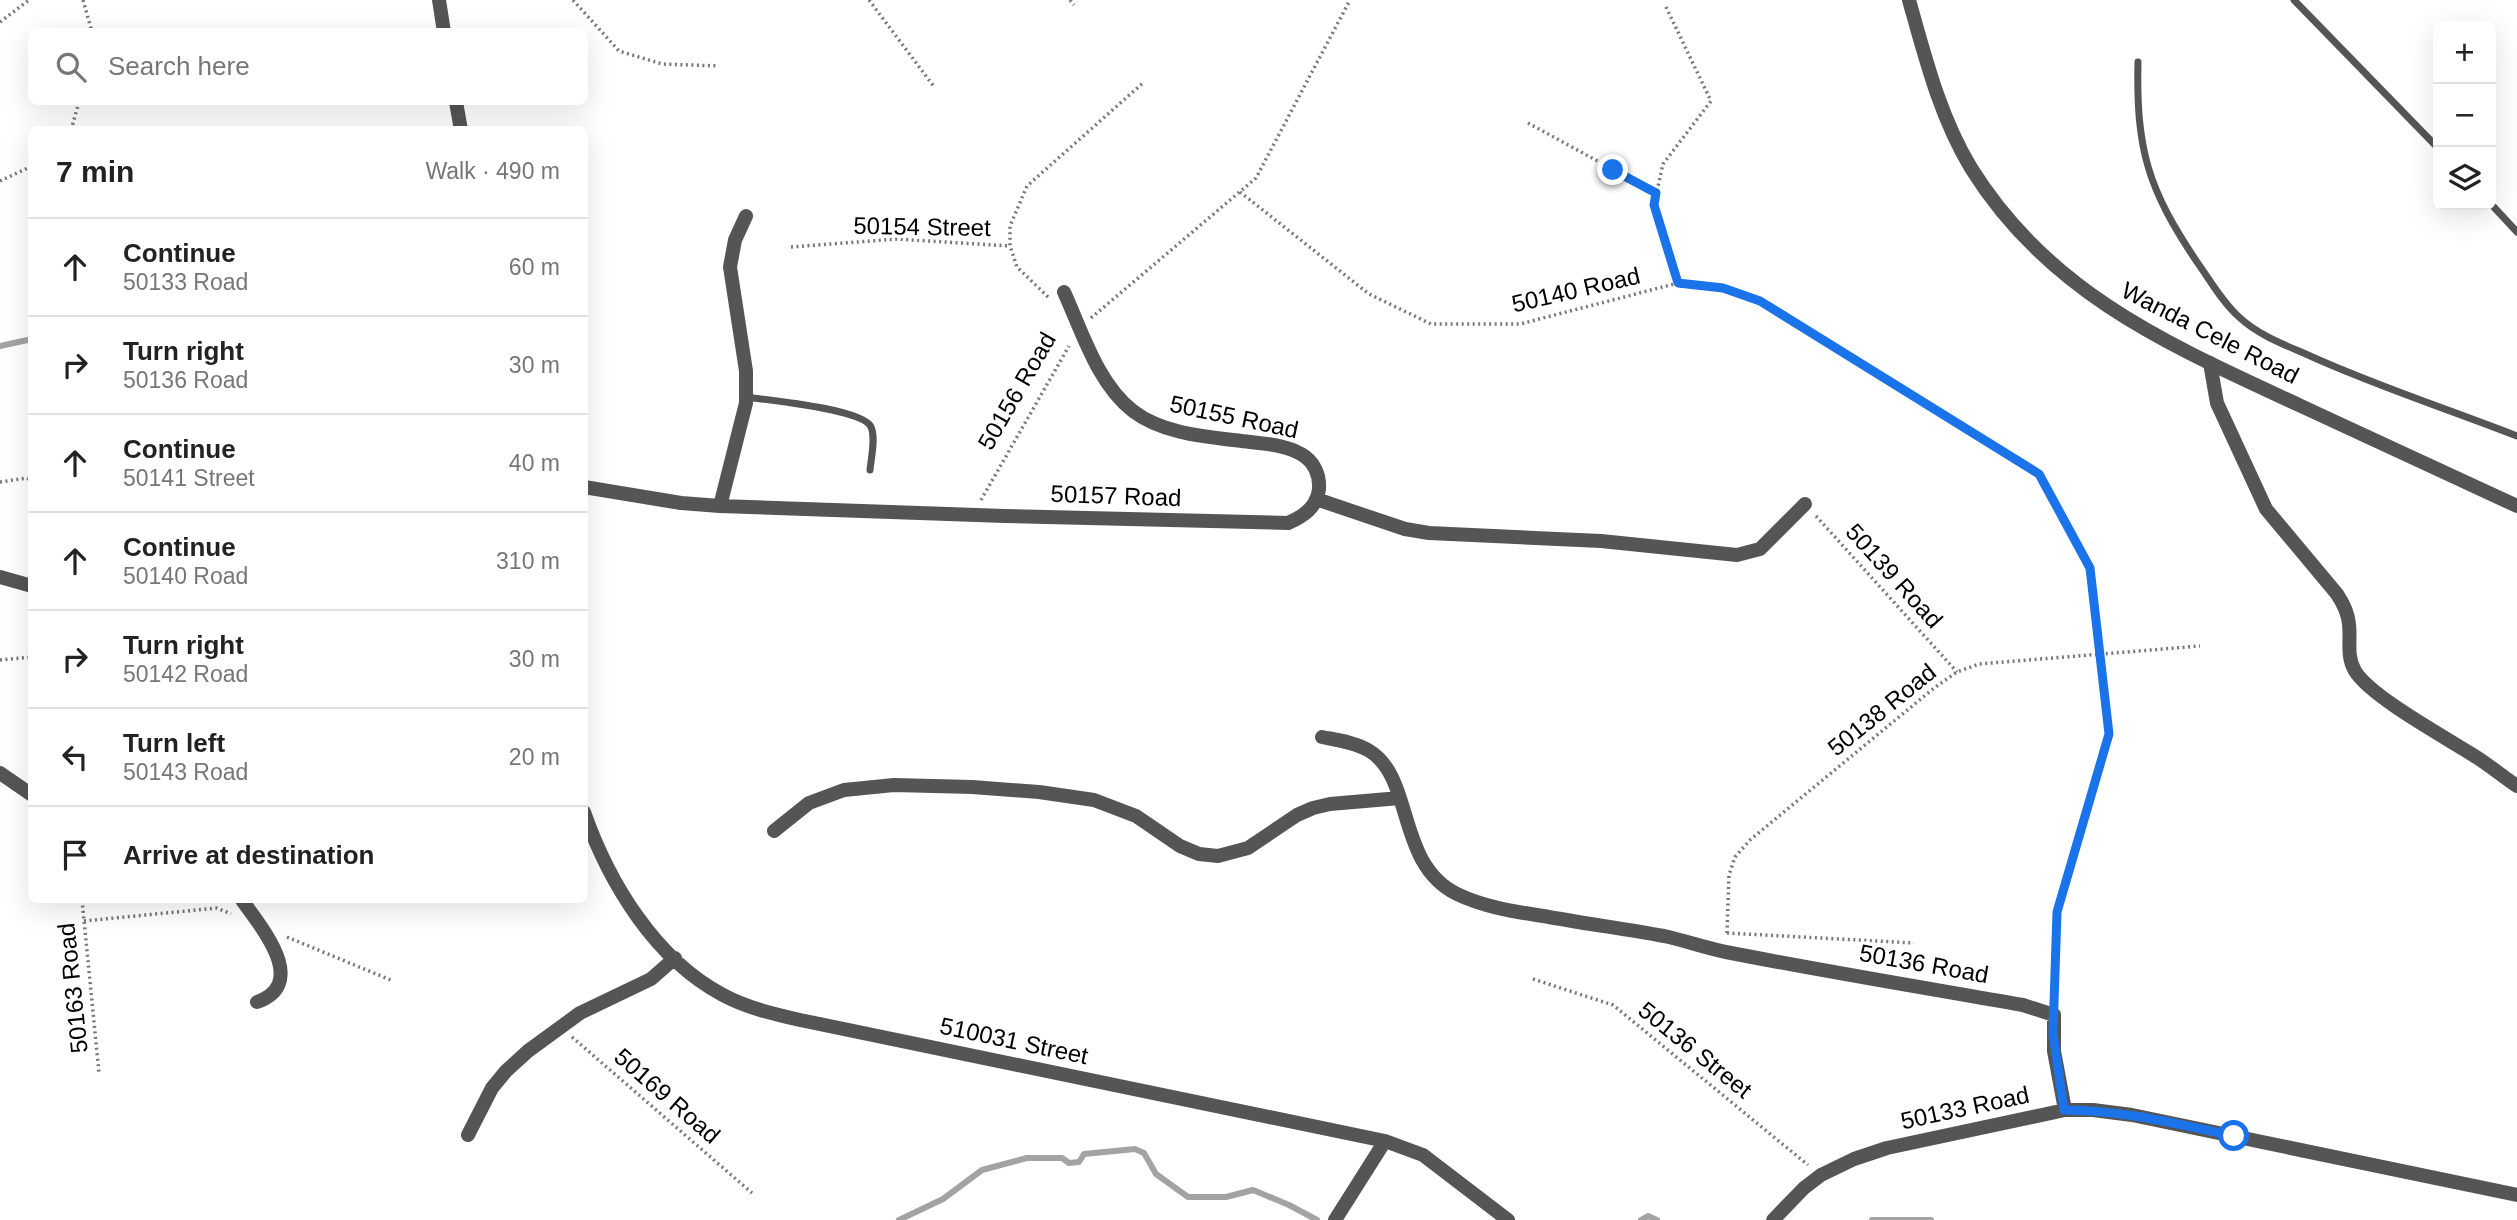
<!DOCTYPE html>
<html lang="en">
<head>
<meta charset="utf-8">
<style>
	body { margin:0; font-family:Arial,sans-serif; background:#f6f6f6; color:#222 }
	.controls { position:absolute; right:21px; top:21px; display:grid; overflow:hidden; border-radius:10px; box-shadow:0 7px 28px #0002 }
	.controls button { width:63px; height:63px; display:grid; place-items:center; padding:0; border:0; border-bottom:2px solid #e0e0e0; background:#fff; color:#222; font:35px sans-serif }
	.stop { position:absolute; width:21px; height:21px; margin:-16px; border:5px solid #1a73e8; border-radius:50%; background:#fff }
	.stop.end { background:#1a73e8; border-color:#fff; box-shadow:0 2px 7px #0008 }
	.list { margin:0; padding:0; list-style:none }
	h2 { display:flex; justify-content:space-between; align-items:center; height:91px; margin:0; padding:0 28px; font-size:30px }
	h2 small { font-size:23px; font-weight:400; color:#767676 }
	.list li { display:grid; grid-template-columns:46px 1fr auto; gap:21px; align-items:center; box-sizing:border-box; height:98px; padding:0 28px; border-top:2px solid #e0e0e0 }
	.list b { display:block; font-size:26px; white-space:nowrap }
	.list p { margin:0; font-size:23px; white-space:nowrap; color:#767676 }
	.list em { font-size:23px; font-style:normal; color:#767676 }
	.icon { flex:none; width:38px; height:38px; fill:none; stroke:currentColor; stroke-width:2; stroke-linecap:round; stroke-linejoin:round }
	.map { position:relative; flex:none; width:2517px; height:1220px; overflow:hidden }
	.search { position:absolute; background:#fff; box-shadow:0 7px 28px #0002; left:28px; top:28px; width:560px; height:77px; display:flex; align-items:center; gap:18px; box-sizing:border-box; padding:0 24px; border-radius:10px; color:#767676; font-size:26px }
	.panel { position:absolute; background:#fff; box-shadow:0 7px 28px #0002; left:28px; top:126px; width:560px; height:777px; border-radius:10px }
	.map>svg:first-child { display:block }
</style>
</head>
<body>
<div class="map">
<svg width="2517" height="1220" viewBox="0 0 2517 1220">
	<rect width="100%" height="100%" fill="#fff"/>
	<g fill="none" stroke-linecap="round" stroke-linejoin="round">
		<path stroke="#a3a3a3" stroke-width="6" d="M0,346l32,-7
			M899,1220l44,-21 39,-29 45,-12h35l7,5 10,-1 5,-8 51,-5 9,4 12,21 32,23h38l27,-7 36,15 28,15
			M1641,1220l7,-4 9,4
			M1872,1220h59"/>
		<path stroke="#777" stroke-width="3.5" stroke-dasharray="2 3.5" stroke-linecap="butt" d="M83,0l9,32
			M573,0l46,51 43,13 57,2
			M869,0l66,88
			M1070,0l4,5
			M1666,7l45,94 -48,63 -9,41 24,78
			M0,22l29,-22
			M1528,123l128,70
			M71,130l8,-28
			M0,181l32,-15
			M1240,192l129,102 62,30h89l158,-41 45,5 38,13 278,173 51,94 19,166 -52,178 -3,87
			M791,247l106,-8 113,7
			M1048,297l-31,-30 -7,-21v-20l17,-40 117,-104
			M1091,318l165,-140 94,-178
			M0,482l27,-4 5,3
			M981,500l88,-154
			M1816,516l141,156
			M0,660l32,-3
			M82,900l17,173
			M84,921l133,-13 14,6
			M1727,933l2,-58 6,-18 15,-17 184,-152 23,-16 22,-8 221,-18
			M1727,933l187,10
			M287,937l106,44
			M1533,979l80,26 195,160
			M572,1037l180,156"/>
		<path stroke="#555" stroke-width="7" d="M2294,0l144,148
			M2138,62c-2,88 10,127 59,200 13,18 25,40 42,55 19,18 46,28 69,38 68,31 140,54 209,81
			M2491,204l26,28
			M746,397c22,3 117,12 125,30 5,11 0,31 -1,43"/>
		<path stroke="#555" stroke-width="14" d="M439,0l5,32
			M456,102l5,28
			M2210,363l7,40 49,106 71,85c6,9 11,18 12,30 2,16 -3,32 6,47 16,26 90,66 118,84 15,9 29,21 44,31
			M584,487l97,16 39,3 285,10 283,7c16,-7 29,-16 31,-34 1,-14 -5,-28 -18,-35 -15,-9 -34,-10 -51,-12 -39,-5 -86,-7 -117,-31 -36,-28 -51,-80 -69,-119
			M1316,499l89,30 24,4 172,8 136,14 23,-6 45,-45
			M720,506l26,-103v-32l-16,-104 5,-27 11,-24
			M0,577l32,9
			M1322,737c15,3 32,5 46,13 47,27 27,113 89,144 29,14 61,18 92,23 39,7 77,12 115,19 23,5 45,13 67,17 97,19 195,35 292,52l31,10v36l11,59
			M0,773l32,22
			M584,812c25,71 71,147 139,183 24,13 51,19 77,25l585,121 38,14 85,65
			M774,831l35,-28 35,-13 50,-5 78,2 67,5 55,8 42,16 44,30 19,8 19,2 30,-8 49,-33 16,-7 17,-4 70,-6
			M242,900c18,26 68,83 15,102
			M468,1135l24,-47 14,-17 22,-20 52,-38 71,-34 24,-21
			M1335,1220l50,-79
			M1773,1220l31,-32 17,-13 33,-16 33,-11 178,-38h28l39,5 385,80"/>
		<path stroke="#555" stroke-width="14" d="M1909,0c16,57 31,117 62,168 79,127 201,178 330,238 72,33 144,67 216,100"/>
	</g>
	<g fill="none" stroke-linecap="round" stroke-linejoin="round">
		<path stroke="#1a73e8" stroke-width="9" d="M1613,170l43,23 -2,12 24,78 45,5 37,13 279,173 51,94 19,166 -52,178 -4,122 11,76c58,0 114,14 170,26"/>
	</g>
	<g text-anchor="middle" stroke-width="7" stroke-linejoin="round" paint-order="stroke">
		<g font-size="24" fill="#000" stroke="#fff">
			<text transform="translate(922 227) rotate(1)" y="8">50154 Street</text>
			<text transform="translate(1576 290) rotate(-13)" y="8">50140 Road</text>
			<text transform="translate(2210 333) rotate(27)" y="8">Wanda Cele Road</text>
			<text transform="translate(1017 391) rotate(-60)" y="8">50156 Road</text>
			<text transform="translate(1234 417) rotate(12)" y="8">50155 Road</text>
			<text transform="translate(1116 496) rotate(2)" y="8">50157 Road</text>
			<text transform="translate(1894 576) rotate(48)" y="8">50139 Road</text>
			<text transform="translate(1882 710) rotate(-39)" y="8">50138 Road</text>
			<text transform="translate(1924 964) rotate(10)" y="8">50136 Road</text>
			<text transform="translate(73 988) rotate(-96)" y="8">50163 Road</text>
			<text transform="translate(1014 1041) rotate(12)" y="8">510031 Street</text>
			<text transform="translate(1695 1050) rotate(39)" y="8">50136 Street</text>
			<text transform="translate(667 1096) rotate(41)" y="8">50169 Road</text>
			<text transform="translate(1965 1108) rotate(-12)" y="8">50133 Road</text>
		</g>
	</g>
</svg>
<div class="controls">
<button>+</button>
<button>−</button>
<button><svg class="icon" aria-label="layers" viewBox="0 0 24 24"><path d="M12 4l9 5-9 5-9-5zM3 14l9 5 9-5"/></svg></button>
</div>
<div class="stop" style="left:2234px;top:1136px"></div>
<div class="stop end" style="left:1613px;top:170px"></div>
<div class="search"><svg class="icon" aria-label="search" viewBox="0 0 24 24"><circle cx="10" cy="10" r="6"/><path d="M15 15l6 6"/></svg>Search here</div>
<section class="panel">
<h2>7 min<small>Walk · 490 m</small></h2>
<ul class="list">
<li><svg class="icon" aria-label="ahead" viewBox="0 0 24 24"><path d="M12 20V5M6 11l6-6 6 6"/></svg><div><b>Continue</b><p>50133 Road</p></div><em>60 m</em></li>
<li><svg class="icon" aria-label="right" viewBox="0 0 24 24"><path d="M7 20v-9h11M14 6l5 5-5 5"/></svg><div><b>Turn right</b><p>50136 Road</p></div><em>30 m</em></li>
<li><svg class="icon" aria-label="ahead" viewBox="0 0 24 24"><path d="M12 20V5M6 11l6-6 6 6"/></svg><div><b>Continue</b><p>50141 Street</p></div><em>40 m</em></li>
<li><svg class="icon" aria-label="ahead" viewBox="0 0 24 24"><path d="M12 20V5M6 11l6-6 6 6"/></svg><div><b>Continue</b><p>50140 Road</p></div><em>310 m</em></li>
<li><svg class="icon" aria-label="right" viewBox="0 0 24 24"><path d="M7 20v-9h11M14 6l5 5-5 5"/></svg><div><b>Turn right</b><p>50142 Road</p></div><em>30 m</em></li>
<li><svg class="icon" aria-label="left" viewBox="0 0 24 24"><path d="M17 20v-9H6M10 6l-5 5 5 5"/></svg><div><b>Turn left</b><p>50143 Road</p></div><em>20 m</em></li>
<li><svg class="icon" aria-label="arrive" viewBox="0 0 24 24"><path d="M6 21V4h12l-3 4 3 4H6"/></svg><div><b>Arrive at destination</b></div></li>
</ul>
</section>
</div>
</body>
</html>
